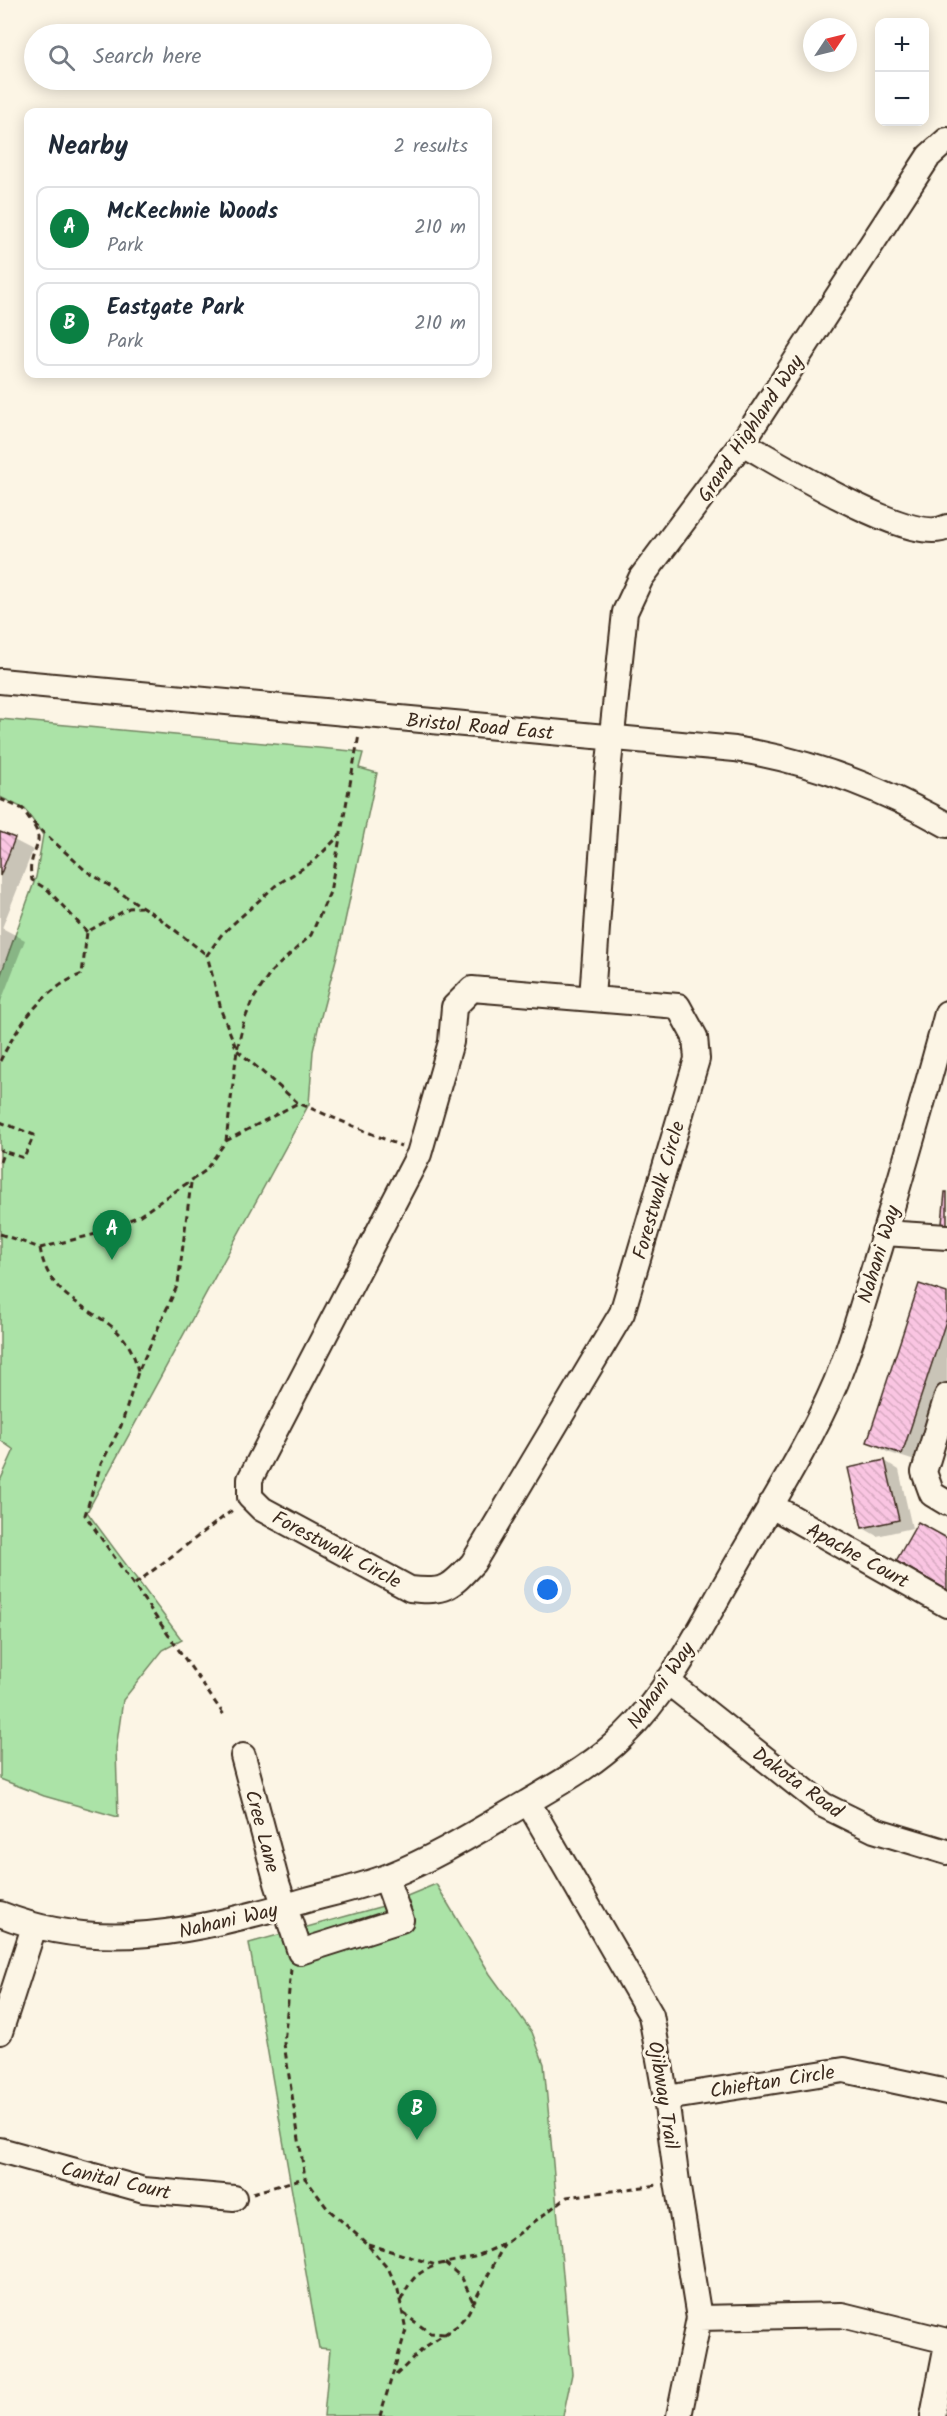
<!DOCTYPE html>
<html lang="en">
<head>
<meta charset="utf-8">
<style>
	body { margin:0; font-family:Kalam,sans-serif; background:#f2f2f3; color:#1f2937 }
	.controls { position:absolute; right:18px; top:18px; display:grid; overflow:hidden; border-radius:12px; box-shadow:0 3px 15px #0003 }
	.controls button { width:54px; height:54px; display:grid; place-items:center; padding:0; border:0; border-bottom:2px solid #e0e1e3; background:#fff; color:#1f2937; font:30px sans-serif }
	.compass { position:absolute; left:803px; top:18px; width:54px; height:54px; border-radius:50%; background:#fff; box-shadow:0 3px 15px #0003; rotate:55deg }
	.you { position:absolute; left:548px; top:1590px; width:21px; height:21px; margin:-15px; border:4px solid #fff; border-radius:50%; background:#1a73e8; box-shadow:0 0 0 9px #1a73e833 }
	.badge { display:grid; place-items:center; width:39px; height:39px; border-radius:50%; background:#0b8043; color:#fff; font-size:20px; font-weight:700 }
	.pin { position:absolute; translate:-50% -50px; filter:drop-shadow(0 2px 3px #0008) }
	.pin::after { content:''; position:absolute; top:32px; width:21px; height:18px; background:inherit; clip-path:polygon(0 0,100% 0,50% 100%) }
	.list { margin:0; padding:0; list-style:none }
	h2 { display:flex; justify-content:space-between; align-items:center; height:78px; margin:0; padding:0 24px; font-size:26px }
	h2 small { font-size:20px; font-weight:400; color:#747a83 }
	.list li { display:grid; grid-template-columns:39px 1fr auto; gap:18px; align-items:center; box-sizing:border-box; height:84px; margin:0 12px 12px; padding:0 12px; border:2px solid #e0e1e3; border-radius:12px }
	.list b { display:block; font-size:22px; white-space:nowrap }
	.list p { margin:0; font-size:20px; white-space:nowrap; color:#747a83 }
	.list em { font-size:20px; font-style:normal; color:#747a83 }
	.icon { flex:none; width:33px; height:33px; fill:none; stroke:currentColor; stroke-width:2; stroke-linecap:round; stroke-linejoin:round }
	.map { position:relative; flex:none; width:947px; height:2416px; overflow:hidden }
	.search { position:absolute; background:#fff; box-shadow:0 3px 15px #0003; left:24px; top:24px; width:468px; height:66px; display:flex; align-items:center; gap:15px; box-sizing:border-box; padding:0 21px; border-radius:33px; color:#747a83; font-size:22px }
	.panel { position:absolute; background:#fff; box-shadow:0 3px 15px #0003; left:24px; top:108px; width:468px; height:270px; border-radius:12px }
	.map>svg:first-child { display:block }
</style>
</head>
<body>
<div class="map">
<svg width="947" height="2416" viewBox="0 0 947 2416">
	<defs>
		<pattern id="building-back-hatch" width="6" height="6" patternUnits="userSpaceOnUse" patternTransform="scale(1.5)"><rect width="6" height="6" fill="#fac5e2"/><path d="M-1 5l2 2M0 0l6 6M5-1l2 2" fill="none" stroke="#d7a9c1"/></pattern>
	</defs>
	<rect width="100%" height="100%" fill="#fcf5e5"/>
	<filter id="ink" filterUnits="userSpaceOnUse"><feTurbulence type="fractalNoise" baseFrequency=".0167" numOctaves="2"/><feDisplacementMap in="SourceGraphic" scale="12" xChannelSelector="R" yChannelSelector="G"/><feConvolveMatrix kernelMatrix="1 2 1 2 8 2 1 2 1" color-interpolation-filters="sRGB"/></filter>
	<g filter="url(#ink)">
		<path fill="#abe3a7" stroke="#738662" stroke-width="1.5" d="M0,719l352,32 11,2 -4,15 18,5 -37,171 -21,80 -6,27 -4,53 -222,408 95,128 -19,10 -40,50 -7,49 2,68 -74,-21 -44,-17v-298l14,-31 -14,-10v-463l36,-100 7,-42 -18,-26 -25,-12z
			M436,1884l54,90 42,58 12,32 28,310 -9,42h-239l6,-67 -11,-1 -70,-405 134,-37z"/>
		<path fill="#0003" d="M0,833l33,17 -31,78 23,12 -25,64z
			M947,1295v91l-26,77 -34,-11 -19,-11z
			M885,1461l14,9 13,58 -35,8 -14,-8z"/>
		<path fill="url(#building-back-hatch)" stroke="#3b2a1e" stroke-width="1.5" d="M0,832l15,6 -15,38z
			M945,1192h2v42h-6z
			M919,1284l28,9v25l-45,136 -35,-12z
			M885,1460l14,60 -37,8 -14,-60z
			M918,1522l29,16v52l-51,-29z"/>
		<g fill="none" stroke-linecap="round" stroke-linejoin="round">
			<defs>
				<path id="minor" d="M742,443c37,20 169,104 205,84
					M0,681l735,68c75,12 146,39 212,76
					M472,989l206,17 17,31 2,22 -75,254 -149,250c-23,25 -28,30 -63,26l-148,-80 -12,-12v-18l169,-325 32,-112 3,-35z
					M592,998l16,-226 17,-160 16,-34 101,-135 187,-287 18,-16
					M884,1233l63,4
					M947,1396l-23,76 8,22 15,9
					M770,1505l177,100
					M667,1681l156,124 51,25 73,22
					M243,1756l34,127 23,69 101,-32 -15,-42
					M528,1802l123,213 15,83 11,84 22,136 -20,98
					M0,1914c102,41 195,16 296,-11 31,-9 63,-15 93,-27 48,-19 92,-47 137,-73 34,-20 69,-39 97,-67 45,-43 76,-106 107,-160 36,-64 77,-126 106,-194 18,-44 30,-89 44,-134 23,-78 46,-156 67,-235
					M0,2032l34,-105
					M666,2098l178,-28 103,22
					M0,2150l144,40 90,8
					M699,2318l143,-3 105,26
					M933,2416l14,-72"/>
			</defs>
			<use href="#minor" stroke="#3b2a1e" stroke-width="28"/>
			<path stroke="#3b2a1e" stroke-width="3" stroke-dasharray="6 4.5" stroke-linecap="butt" d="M0,799l23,10 8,12 54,49 73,47 49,38
				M34,826c10,15 -1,24 -3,39 -1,4 0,10 1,15l16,10 39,42
				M342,833l-28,28 -39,25 -53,48 -15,21 15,58 15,37 61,53 103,43
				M0,1061c19,-37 43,-72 82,-87l5,-42 42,-24 12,-1
				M0,1122l34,13 -10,23 -24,-8
				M226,1141l72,-38
				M0,1162l4,-11
				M191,1183l-13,101 -40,88 -17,54 -20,38 -16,51 139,200
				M0,1234l40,14 56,-14 43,-18 66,-45 21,-30 11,-91 6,-26 9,-23 20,-30 39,-36 19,-43 29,-157
				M40,1248c12,71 86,55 98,124
				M135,1584l99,-75
				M291,1969l-7,75 21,134 22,30 39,35 23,27 9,20 8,40 -26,86
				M253,2193l51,-15
				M368,2244l68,21 38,-8 31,-13 62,-47 91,-12
				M445,2263l17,15 11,24
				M401,2300c9,-19 14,-27 34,-34
				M403,2313l27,20 14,1
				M396,2375l29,-28 32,-21 11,-13 36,-68"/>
			<use href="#minor" stroke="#fcf5e5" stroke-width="24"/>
		</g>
	</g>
	<g text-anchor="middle" stroke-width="6" stroke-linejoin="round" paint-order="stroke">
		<g font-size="20" fill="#3b2a1e" stroke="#fcf5e5">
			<text transform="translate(750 428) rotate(-56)" y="7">Grand Highland Way</text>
			<text transform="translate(480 726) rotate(5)" y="7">Bristol Road East</text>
			<text transform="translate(658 1190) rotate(-74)" y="7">Forestwalk Circle</text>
			<text transform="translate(878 1254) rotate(-73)" y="7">Nahani Way</text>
			<text transform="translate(337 1549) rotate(28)" y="7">Forestwalk Circle</text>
			<text transform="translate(858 1555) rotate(29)" y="7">Apache Court</text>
			<text transform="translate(660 1685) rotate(-55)" y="7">Nahani Way</text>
			<text transform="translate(798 1782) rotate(36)" y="7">Dakota Road</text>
			<text transform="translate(263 1831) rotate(75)" y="7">Cree Lane</text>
			<text transform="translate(228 1920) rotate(-13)" y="7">Nahani Way</text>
			<text transform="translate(772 2081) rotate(-9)" y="7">Chieftan Circle</text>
			<text transform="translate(664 2095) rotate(81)" y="7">Ojibway Trail</text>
			<text transform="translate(116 2180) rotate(13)" y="7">Canital Court</text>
		</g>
	</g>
</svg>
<div class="controls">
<button>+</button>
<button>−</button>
</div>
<svg class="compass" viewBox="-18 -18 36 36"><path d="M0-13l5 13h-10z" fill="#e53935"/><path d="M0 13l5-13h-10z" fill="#747a83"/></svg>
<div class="you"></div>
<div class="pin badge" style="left:112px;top:1260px">A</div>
<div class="pin badge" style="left:417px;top:2140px">B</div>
<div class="search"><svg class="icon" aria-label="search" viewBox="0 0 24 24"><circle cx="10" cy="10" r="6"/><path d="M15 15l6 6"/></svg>Search here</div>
<section class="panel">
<h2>Nearby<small>2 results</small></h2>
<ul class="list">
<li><span class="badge">A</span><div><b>McKechnie Woods</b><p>Park</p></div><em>210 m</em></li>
<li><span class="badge">B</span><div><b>Eastgate Park</b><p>Park</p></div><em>210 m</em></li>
</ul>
</section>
</div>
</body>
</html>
